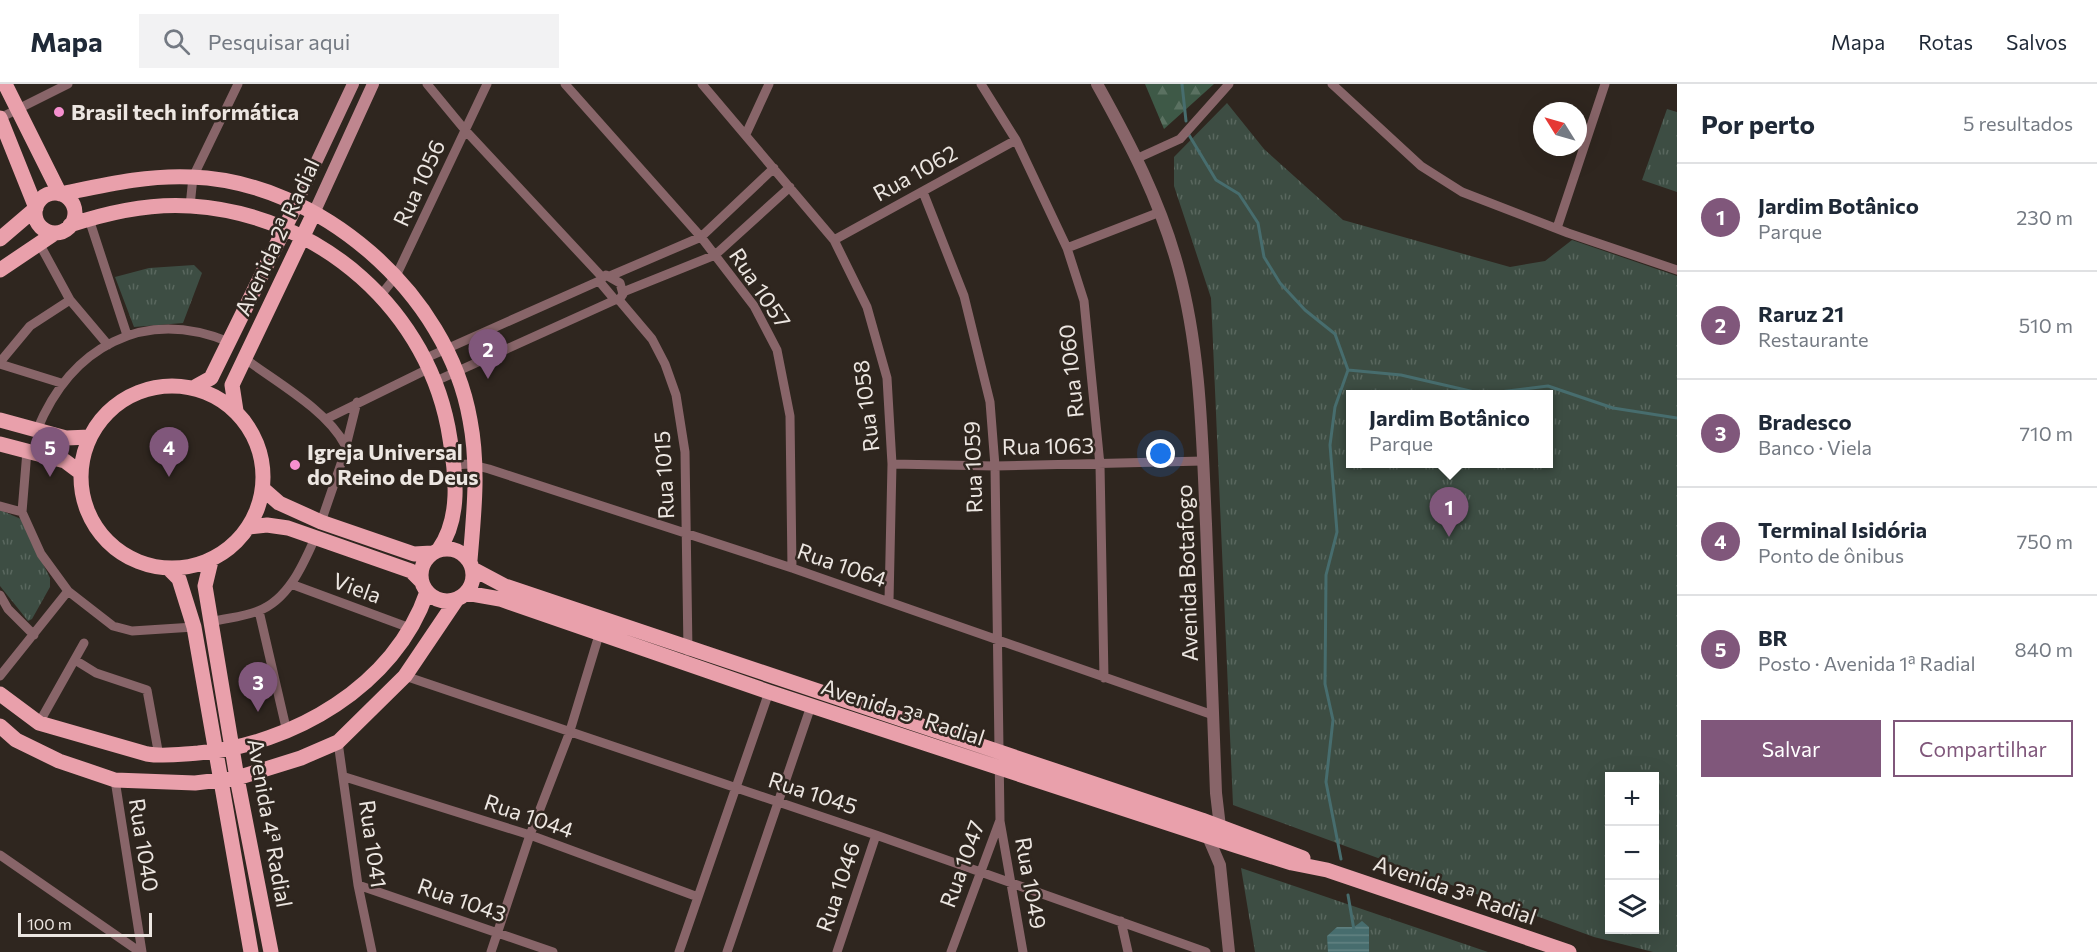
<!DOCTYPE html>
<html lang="pt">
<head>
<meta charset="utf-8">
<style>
	body { margin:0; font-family:Commissioner,sans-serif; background:#f2f2f3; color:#1f2937 }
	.controls { position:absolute; right:18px; bottom:18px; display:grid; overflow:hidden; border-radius:0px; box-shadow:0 6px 24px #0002 }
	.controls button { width:54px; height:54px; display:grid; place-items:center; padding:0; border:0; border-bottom:2px solid #e0e1e3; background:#fff; color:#1f2937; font:30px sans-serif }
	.compass { position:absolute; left:1533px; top:18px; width:54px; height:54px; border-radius:50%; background:#fff; box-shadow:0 6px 24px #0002; rotate:307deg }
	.scale { position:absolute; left:18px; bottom:15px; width:134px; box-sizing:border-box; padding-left:6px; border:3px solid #ece6e1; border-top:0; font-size:16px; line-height:21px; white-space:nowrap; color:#ece6e1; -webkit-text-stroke:4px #2f261f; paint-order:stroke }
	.you { position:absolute; left:1161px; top:370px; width:21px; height:21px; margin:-15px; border:4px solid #fff; border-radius:50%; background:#1a73e8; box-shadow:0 0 0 9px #1a73e833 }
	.badge { display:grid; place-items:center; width:39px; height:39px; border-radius:50%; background:#80577b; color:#fff; font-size:20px; font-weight:700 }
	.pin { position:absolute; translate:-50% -50px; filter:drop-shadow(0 2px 3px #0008) }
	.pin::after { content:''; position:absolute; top:32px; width:21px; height:18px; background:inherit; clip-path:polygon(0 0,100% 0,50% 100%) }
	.popup { position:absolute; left:1346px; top:306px; width:207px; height:78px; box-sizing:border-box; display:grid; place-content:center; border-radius:0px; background:#fff; filter:drop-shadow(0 2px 4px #0005); font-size:20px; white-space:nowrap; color:#747a83 }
	.popup b { font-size:22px; color:#1f2937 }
	.popup::after { content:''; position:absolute; left:50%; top:100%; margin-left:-12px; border:12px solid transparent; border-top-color:#fff }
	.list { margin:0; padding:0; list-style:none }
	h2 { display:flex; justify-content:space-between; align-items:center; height:78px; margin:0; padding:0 24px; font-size:26px }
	h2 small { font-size:20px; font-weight:400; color:#747a83 }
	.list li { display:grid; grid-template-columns:39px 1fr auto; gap:18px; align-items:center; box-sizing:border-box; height:108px; padding:0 24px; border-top:2px solid #e0e1e3 }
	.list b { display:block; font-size:22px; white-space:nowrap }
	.list p { margin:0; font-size:20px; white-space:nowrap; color:#747a83 }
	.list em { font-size:20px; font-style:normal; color:#747a83 }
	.actions { display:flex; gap:12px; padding:18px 24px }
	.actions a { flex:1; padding:14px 0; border:2px solid #80577b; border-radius:0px; text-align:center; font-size:21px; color:#80577b }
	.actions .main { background:#80577b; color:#fff }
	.icon { flex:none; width:33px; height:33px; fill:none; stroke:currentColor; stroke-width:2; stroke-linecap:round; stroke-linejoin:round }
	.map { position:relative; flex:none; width:1677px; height:868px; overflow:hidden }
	header { display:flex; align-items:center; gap:36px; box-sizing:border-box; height:84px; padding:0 30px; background:#fff; border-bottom:2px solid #e0e1e3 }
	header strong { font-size:28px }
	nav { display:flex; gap:33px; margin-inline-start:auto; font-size:21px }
	.search { width:420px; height:54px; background:#f2f2f3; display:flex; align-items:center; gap:15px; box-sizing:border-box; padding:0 21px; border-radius:0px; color:#747a83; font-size:22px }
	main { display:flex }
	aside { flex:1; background:#fff }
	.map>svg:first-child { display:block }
</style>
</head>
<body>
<header>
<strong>Mapa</strong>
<div class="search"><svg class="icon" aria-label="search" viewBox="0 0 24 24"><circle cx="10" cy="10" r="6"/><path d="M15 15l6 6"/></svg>Pesquisar aqui</div>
<nav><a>Mapa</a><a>Rotas</a><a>Salvos</a></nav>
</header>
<main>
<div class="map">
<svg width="1677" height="868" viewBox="0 0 1677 868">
	<defs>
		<pattern id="forest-firs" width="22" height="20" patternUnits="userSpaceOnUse" patternTransform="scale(1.5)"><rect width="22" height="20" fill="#3e5947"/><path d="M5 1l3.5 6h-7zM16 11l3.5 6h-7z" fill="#5a7161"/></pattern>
		<pattern id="park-tufts" width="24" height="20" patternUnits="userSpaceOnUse" patternTransform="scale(1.5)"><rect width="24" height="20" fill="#3d4d43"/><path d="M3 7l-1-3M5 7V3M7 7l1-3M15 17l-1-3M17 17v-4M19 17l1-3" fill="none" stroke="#59675e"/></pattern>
		<pattern id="water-rules" width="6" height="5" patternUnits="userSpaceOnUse" patternTransform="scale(1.5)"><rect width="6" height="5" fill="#476d6e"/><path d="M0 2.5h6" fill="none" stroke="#628282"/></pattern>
	</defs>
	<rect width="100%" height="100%" fill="#2f261f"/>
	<path fill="url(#forest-firs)" d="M1145,0h69l-50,45z"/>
	<path fill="url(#park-tufts)" fill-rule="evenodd" d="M1227,19l37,46 79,71 167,47 35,-6 27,-21 105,36v676h-24l-59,-15 -361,-132 -22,-507 -37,-112v-29zM1548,310v70h-198v-70zM1654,692v154h-44v-154z
		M1667,25l10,3v80l-35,-12z
		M194,181l8,8 -19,50 -49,4 -19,-50 34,-9z
		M0,426l21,9 29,59v9l-18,32 -4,2 -28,-35z
		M1241,784l247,84h-233z"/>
	<path fill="url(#water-rules)" d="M1362,837l7,6v25h-41l-1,-16 10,-9h17z"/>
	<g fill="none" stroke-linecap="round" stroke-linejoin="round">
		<path stroke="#476d6e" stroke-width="3" d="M1182,0l4,37
			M1189,51l27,45 23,14 19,29 6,34 16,26 25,27 30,24 13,36 -13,37 -5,38 7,87 -11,43 -1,109 8,36 -7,62 15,77
			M1348,286l53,5 82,19 65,-8 65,22 64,10
			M1348,811l6,35"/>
		<path stroke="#886569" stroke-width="9" d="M427,0l38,46 137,147
			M565,0l136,153 53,69 23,44 13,66 2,152
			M702,0l132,156 33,67 20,71 5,86 -3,137
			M981,0l35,56 51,108 17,53 16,164 4,213
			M1332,0l89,82 41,26 106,41 109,37
			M0,34l68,-34
			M746,50l23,-50
			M1138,74l42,-19 49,-55
			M923,108l41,104 26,106 5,64 5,354 -49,132
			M190,122l3,-29 45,-93
			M89,135l38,116
			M1557,144l48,-144
			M834,156l182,-100
			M39,159l31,57 38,45
			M1067,164l93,-36
			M606,191l14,8 3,11 -4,6h-4l-16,-19z
			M610,192l91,-39 73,-69
			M623,208l92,-37 75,-68
			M381,211l15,-19 91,-192
			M619,216l33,39 13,25 11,31 9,57 3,199
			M244,274c32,24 83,52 101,87
			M426,274l173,-77
			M0,278l30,-36 40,-26
			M0,280l61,19
			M436,297l179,-81
			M326,335l104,-51
			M37,346c34,-83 106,-123 192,-88
			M27,367l-5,61 19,42 27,37 45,35 19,5 62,-4
			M892,380l103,2 208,-5
			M454,381l15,-1 20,5 303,99 421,147
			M0,422l22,6
			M321,438l22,-64 14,-56
			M291,500l119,44
			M0,511l8,14 26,26
			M259,527l28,121
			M211,538c15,-4 32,-5 47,-11 30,-11 45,-46 57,-73
			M75,576l21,13 51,17 12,66
			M0,592l68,-85
			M405,592l471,159 330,117
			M39,639l45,-80
			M338,658l20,143 14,67
			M345,693l185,58 168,62
			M115,696l27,172
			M1000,737l23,131
			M0,771l140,97
			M358,801l195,67
			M1121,837l7,31
			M491,868l39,-117 39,-101 30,-99
			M679,868l90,-260
			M727,868l84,-246
			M837,868l39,-117"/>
		<path stroke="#886569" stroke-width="12" d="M1097,0c33,59 63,117 81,183 23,84 24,171 28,257 3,90 7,179 10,269l4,34
			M1208,753l12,28 9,87"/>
		<path stroke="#bf868f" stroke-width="12" d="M297,119l56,-119
			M314,129l59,-129"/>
		<path stroke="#e9a0ab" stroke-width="15" d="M5,0l55,110
			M0,34l36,90
			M35 129a20 20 0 1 1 40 0a20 20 0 1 1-40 0Z
			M61,110c44,-9 85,-19 130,-17 128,4 257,116 279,243 9,47 4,93 0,140
			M70,141c39,-13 80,-22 121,-19 128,8 240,105 259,233 6,36 11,79 -11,110
			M0,155l35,-30
			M0,186l55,-37
			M81 393a91 91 0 1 1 182 0a91 91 0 1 1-182 0Z
			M193,304l18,-10 86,-175
			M236,327l-4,-26 82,-172
			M0,336l66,18 24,-1
			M0,360l65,17 16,12
			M263,405l16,14 42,19 93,32 18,-1
			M249,443l18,-2 21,3 123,43 10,10
			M421 491a26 26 0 1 1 52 0a26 26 0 1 1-52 0Z
			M211,477l-6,25 32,192 34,174
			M169,485l10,10 15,48 57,325
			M473,485l32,17 697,234 101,38
			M466,509l34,6 269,93 468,154 55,17 35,7 242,82
			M0,610l39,29 108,31c17,3 34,0 51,-1 94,-8 197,-67 229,-161
			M0,642l16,14 43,21 56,19 80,3 42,-5 64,-20 37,-16 67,-66 52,-77"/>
	</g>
	<g fill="#f690cf" stroke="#2f261f" stroke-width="2">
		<circle cx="59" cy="28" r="6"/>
		<circle cx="295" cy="381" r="6"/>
	</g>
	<g text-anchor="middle" stroke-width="5" stroke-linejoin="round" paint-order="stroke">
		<g font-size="22" font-weight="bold" fill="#ece6e1" stroke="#2f261f" text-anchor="start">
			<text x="71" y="36">Brasil tech informática</text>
			<text x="307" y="376">Igreja Universal<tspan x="307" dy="25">do Reino de Deus</tspan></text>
		</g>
		<g font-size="22" fill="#ece6e1" stroke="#2f261f">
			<text transform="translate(915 89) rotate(-29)" y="8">Rua 1062</text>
			<text transform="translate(419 99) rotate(-65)" y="8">Rua 1056</text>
			<text transform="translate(277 153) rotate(-65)" y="8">Avenida 2ª Radial</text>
			<text transform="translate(760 204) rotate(56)" y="8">Rua 1057</text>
			<text transform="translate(1071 287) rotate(-96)" y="8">Rua 1060</text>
			<text transform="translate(866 322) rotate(-97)" y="8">Rua 1058</text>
			<text transform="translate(1048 362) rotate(-1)" y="8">Rua 1063</text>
			<text transform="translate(973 383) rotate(-92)" y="8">Rua 1059</text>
			<text transform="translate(664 391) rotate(-93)" y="8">Rua 1015</text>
			<text transform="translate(842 481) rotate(19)" y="8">Rua 1064</text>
			<text transform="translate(1187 489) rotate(-92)" y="8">Avenida Botafogo</text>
			<text transform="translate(357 504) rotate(20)" y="8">Viela</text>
			<text transform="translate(903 628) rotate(18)" y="8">Avenida 3ª Radial</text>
			<text transform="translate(813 709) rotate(18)" y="8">Rua 1045</text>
			<text transform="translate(529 732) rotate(19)" y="8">Rua 1044</text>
			<text transform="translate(270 739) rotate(80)" y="8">Avenida 4ª Radial</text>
			<text transform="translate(373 760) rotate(82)" y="8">Rua 1041</text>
			<text transform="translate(144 761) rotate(81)" y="8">Rua 1040</text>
			<text transform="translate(962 780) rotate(-70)" y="8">Rua 1047</text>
			<text transform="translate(1031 799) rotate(80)" y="8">Rua 1049</text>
			<text transform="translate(838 803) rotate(-71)" y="8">Rua 1046</text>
			<text transform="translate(1455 806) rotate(19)" y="8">Avenida 3ª Radial</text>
			<text transform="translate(462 816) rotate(19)" y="8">Rua 1043</text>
		</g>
	</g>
</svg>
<div class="controls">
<button>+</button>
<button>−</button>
<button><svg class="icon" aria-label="layers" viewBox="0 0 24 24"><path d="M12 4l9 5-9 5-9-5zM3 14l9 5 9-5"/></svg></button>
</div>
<svg class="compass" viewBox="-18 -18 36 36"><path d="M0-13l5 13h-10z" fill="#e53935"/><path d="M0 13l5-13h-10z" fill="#747a83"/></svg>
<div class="scale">100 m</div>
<div class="you"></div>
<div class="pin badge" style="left:1449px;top:453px">1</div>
<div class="popup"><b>Jardim Botânico</b>Parque</div>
<div class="pin badge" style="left:488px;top:295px">2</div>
<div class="pin badge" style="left:258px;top:628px">3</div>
<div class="pin badge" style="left:169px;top:393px">4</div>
<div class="pin badge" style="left:50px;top:393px">5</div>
</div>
<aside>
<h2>Por perto<small>5 resultados</small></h2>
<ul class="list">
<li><span class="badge">1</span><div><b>Jardim Botânico</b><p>Parque</p></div><em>230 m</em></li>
<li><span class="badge">2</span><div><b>Raruz 21</b><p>Restaurante</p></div><em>510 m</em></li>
<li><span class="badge">3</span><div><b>Bradesco</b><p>Banco · Viela</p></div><em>710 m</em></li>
<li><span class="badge">4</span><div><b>Terminal Isidória</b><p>Ponto de ônibus</p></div><em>750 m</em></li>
<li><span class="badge">5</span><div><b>BR</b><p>Posto · Avenida 1ª Radial</p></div><em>840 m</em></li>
</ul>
<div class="actions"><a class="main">Salvar</a><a>Compartilhar</a></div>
</aside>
</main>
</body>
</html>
